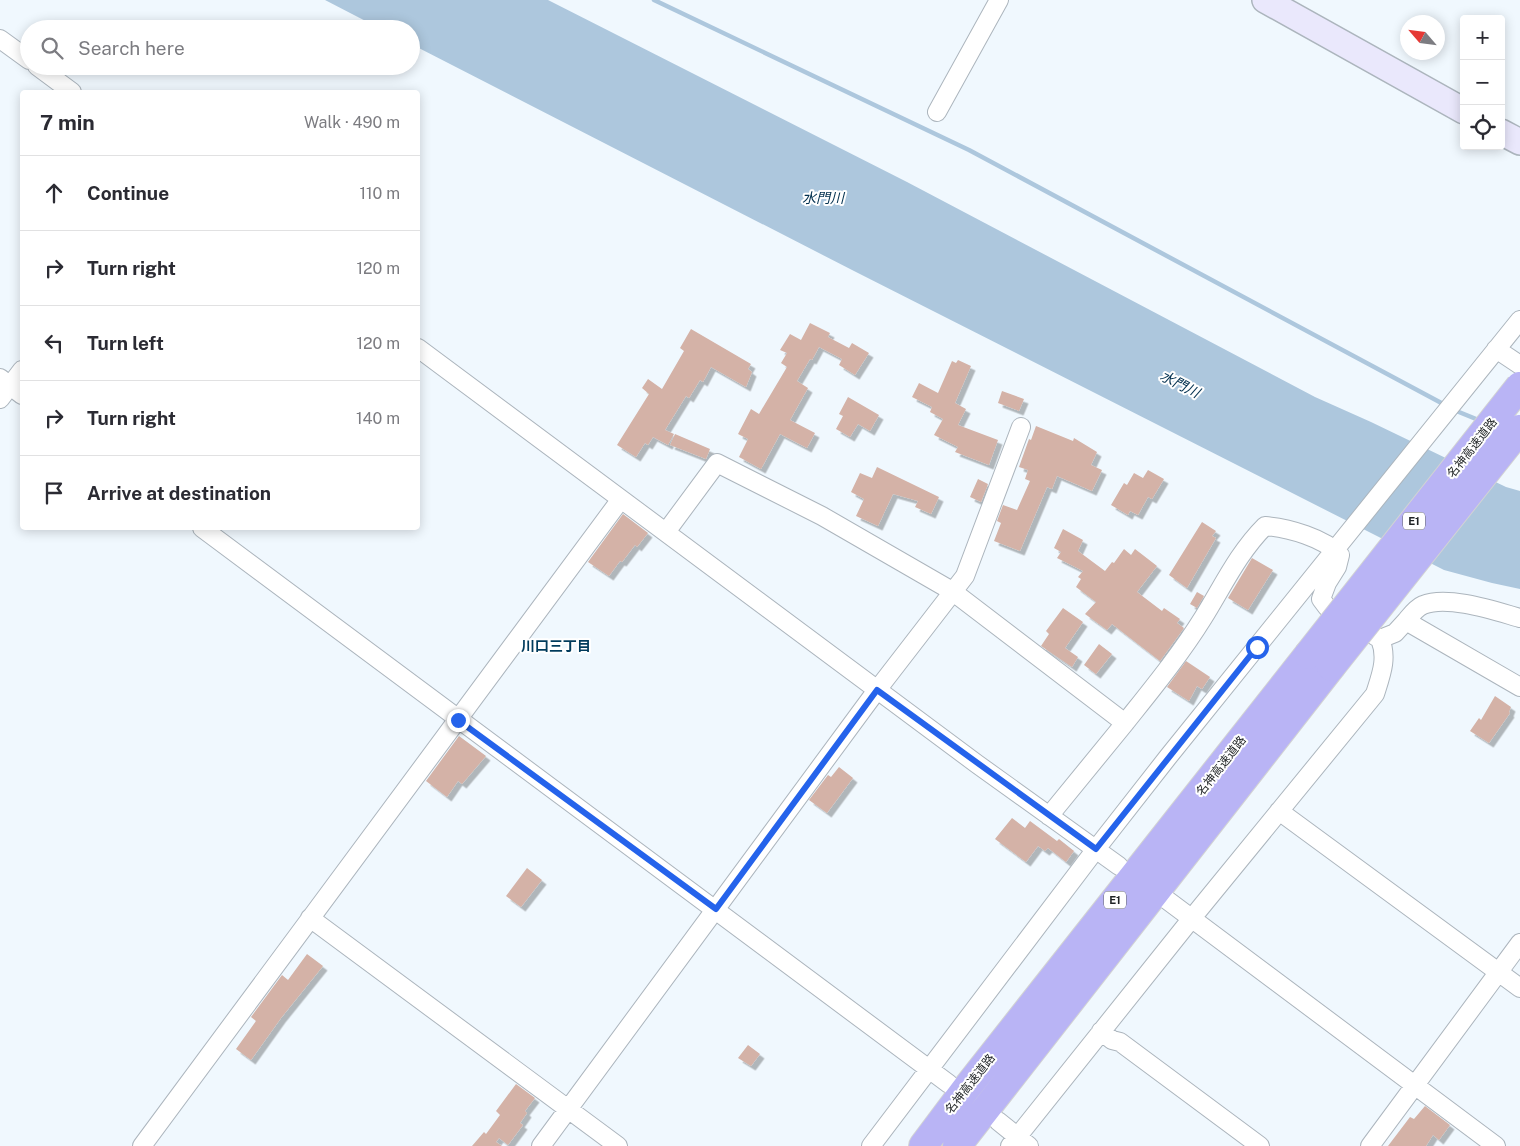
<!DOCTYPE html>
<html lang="en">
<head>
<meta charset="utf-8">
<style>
	body { margin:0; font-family:"Public Sans","Noto Sans JP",sans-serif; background:#f2f2f3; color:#2b2b33 }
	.controls { position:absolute; right:15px; top:15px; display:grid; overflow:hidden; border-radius:5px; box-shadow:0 2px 12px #0003 }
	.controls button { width:45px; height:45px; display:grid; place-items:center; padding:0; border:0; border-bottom:1px solid #e1e1e2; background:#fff; color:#2b2b33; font:25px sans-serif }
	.compass { position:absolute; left:1400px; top:15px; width:45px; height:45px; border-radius:50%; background:#fff; box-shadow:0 2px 12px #0003; rotate:298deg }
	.stop { position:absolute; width:15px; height:15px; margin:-11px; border:4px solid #2563eb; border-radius:50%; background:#fff }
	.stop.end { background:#2563eb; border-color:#fff; box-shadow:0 1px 5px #0008 }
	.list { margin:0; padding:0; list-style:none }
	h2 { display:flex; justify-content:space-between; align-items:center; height:65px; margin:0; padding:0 20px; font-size:21px }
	h2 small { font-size:16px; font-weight:400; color:#7c7c81 }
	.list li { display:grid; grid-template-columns:32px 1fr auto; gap:15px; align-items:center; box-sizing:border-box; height:75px; padding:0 20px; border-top:1px solid #e1e1e2 }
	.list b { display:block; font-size:19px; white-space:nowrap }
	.list em { font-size:16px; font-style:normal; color:#7c7c81 }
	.icon { flex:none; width:28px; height:28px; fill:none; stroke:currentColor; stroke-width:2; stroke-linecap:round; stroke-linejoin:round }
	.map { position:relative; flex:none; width:1520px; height:1146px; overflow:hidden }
	.search { position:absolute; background:#fff; box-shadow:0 2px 12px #0003; left:20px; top:20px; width:400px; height:55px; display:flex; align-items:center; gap:12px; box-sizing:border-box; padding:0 18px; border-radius:28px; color:#7c7c81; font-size:19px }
	.panel { position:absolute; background:#fff; box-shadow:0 2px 12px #0003; left:20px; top:90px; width:400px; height:440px; border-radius:5px }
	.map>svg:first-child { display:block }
</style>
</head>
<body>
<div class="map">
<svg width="1520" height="1146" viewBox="0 0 1520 1146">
	<defs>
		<filter id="shadow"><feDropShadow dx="4.5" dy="4.5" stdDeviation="0" flood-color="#0004"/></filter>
	</defs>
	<rect width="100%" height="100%" fill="#f0f8fe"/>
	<path fill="#adc7dd" d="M325,0h223l359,182 408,215 56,25 135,65 14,4v98l-28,-6 -48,-13 -590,-299 -443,-227v-15h-30z"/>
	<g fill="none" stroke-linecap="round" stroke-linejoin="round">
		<path stroke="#adc7dd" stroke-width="4.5" d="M654,0l315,150 478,256
			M1454,410l27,11"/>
	</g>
	<path fill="#d4b2a7" filter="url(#shadow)" d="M810,323l20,10 -2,4 21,11 3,-5 17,10 -14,22 -16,-10 3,-6 -23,-12 -7,13 -2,-1 -13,22 11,7 -18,32 25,13 -8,15 -27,-14 -19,35 -22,-12 9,-18 -10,-5 13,-25 8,5 28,-47 -6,-4 6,-10 -7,-3 10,-16 11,6z
		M691,329l60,35 -3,5 4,3 -6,15 -35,-20 -8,15 -3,-2 -11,18 -3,-2 -21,34 9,4 -6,11 -15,-8 -5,8 -3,-2 -9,14 -19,-12 32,-51 -7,-6 6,-9 14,10 22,-38 -4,-3z
		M958,360l13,6 -16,37 11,6 -8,16 40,15 -9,25 -34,-13 3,-5 -24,-12 9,-16 -13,-7 2,-5 -20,-10 7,-14 19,10 14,-32 4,2z
		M1002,391l22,8 -5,12 -21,-8z
		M848,397l31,18 -9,16 -12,-7 -8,13 -14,-8 7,-13 -4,-2z
		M1036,426l37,15 1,-3 23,14 -6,13 11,5 -10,21 -35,-15 -5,13 -5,-2 -27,64 -26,-10 7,-18 -4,-2 6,-16 14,5 13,-29 -5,-2 3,-9 -9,-3 10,-28 2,1z
		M675,434l35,15 -4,10 -36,-14z
		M877,467l62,30 -8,17 -16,-7 3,-6 -25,-7 -15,32 -22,-10 8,-17 -13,-7 9,-19 12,5z
		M1148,470l16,9 -12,20 -4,-2 -10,18 -8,-4 -2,4 -17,-10 13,-22 3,2 7,-12 9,5z
		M978,479l10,5 -7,18 -11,-5z
		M623,514l25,19 -11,14 -2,-2 -13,17 -2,-1 -11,15 -21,-14z
		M1202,522l14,9 -4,5 4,2 -29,50 -18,-13z
		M1063,529l20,11 -5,11 27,20 7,-9 2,1 10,-14 7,6 4,-6 22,17 -20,26 25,19 2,-3 16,11 -3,4 7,5 -24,33 -48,-37 -5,6 -22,-16 11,-12 -20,-15 5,-8 -3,-2 5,-6 -26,-13 4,-6 -7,-4z
		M1252,558l21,12 -25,40 -20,-12z
		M1197,592l7,4 -7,12 -7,-4z
		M1063,608l20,14 -18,26 13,9 -6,10 -31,-21 8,-12 -3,-3z
		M1099,644l13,10 -16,20 -12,-9z
		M1186,661l24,16 -8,12 -5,-3 -8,15 -22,-14z
		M1495,696l16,11 -2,5 1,1 -21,30 -19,-12 9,-13 2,2z
		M459,736l27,20 -24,28 -4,-3 -11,16 -21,-16z
		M839,767l14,11 -26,35 -18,-13 19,-25 3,2z
		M1012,818l13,10 5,-7 27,20 2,-2 15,12 -8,11 -18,-14 -3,3 -7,-5 -12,16 -31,-23z
		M527,868l15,12 -21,27 -15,-11z
		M307,954l16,12 -42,52 -30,42 -15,-11 20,-28 -5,-4 31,-42 6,5z
		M748,1045l12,9 -9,12 -13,-8z
		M516,1084l19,14 -10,13 2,2 -7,10 3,2 -15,20 -9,-7 -3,4 6,4h-30l12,-14 2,2 14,-19 -4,-4z
		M1425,1106l25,19 -11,15 -6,-5 -7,11h-38l22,-29 4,2z"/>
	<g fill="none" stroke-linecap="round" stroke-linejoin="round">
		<defs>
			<path id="street" d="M0,39l29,21
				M37,66l35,26
				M937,112l62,-112
				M418,348l559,416 142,102
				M1496,349l24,16
				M0,378l22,17
				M0,399l22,-29
				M202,528l747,556
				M666,532l51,-69 105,53 130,75 173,132 -76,93
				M1406,621c5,-6 10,-13 17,-16 25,-10 72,6 97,13
				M1380,639l15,-6 11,-12 114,66
				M1279,811l241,177
				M1167,900l329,246
				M310,918l308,228
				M1101,1031l11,9 8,2 140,104
				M998,1121l31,25
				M142,1146l479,-647
				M541,1146l336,-456 88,-114 56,-149
				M871,1146l225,-297 72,-92 352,-437
				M1010,1146l182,-228 183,-224c6,-19 13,-36 5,-55l-53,-32 -6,-8 6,-16 10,-16 3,-12c-16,-17 -51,-27 -75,-29 -27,27 -42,60 -62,92 -23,37 -51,71 -78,105
				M1370,1146l150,-203"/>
			<path id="secondary" d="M1265,0l199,111
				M1501,132l19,10"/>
			<path id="highway" d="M923,1146l42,-56 343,-435
				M957,1146l374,-479"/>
		</defs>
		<use href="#street" stroke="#acb5bd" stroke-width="20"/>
		<use href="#secondary" stroke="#acb5bd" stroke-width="28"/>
		<use href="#highway" stroke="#d2d3d3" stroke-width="30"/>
		<use href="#street" stroke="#fff" stroke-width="18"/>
		<use href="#secondary" stroke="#eae8fc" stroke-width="25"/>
		<use href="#highway" stroke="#b9b4f5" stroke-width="28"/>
		<defs>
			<path id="highway-bridge" d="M1308,655l212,-269
				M1331,667l189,-238"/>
		</defs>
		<use href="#highway-bridge" stroke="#d2d3d3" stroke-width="30" stroke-linecap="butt"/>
		<use href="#highway-bridge" stroke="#b9b4f5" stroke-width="28"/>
	</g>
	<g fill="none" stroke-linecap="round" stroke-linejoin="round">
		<path stroke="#2563eb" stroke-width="6" d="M458,720l258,189 161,-219 219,159 161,-202"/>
	</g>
	<g text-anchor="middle" stroke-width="4" stroke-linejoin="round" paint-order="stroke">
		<g fill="#fff" stroke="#626466" stroke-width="1">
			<rect x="1403" y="512.5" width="22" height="17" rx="4"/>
			<rect x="1104" y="891.5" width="22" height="17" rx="4"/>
		</g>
		<g font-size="11" font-weight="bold" fill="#1e2224">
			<text x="1414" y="525">E1</text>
			<text x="1115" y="904">E1</text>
		</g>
		<g font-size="12" fill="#1e2224" stroke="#fff">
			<text transform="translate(1472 448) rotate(-52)" y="4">名神高速道路</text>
			<text transform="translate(1221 766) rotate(-52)" y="4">名神高速道路</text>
			<text transform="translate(970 1084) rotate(-52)" y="4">名神高速道路</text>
		</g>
		<g font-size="14" font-style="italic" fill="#02304f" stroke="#fff">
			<text x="823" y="203">水門川</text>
			<text transform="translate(1180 384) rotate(27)" y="5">水門川</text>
		</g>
		<g font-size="14" font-weight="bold" fill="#003b5c" stroke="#fff">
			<text x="556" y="651">川口三丁目</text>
		</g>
	</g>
</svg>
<div class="controls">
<button>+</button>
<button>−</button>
<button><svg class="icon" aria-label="locate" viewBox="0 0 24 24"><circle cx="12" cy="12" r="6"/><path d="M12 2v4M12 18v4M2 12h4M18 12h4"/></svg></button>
</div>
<svg class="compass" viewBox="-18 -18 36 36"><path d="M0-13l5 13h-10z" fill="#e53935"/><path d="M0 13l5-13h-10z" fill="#7c7c81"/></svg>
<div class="stop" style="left:1257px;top:647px"></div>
<div class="stop end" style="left:458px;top:720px"></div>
<div class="search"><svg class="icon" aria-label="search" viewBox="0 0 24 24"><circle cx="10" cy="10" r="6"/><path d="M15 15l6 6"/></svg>Search here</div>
<section class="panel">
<h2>7 min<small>Walk · 490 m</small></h2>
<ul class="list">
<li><svg class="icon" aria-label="ahead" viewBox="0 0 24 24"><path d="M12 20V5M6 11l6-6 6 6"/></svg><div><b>Continue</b></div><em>110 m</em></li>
<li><svg class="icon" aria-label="right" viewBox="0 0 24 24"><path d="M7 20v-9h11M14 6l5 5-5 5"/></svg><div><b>Turn right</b></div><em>120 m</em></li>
<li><svg class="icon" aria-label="left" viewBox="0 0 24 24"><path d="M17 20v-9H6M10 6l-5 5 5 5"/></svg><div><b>Turn left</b></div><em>120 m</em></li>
<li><svg class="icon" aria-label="right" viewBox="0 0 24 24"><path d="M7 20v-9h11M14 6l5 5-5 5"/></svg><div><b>Turn right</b></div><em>140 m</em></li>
<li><svg class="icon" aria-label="arrive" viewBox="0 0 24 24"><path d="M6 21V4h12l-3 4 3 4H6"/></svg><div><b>Arrive at destination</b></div></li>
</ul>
</section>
</div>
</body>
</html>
